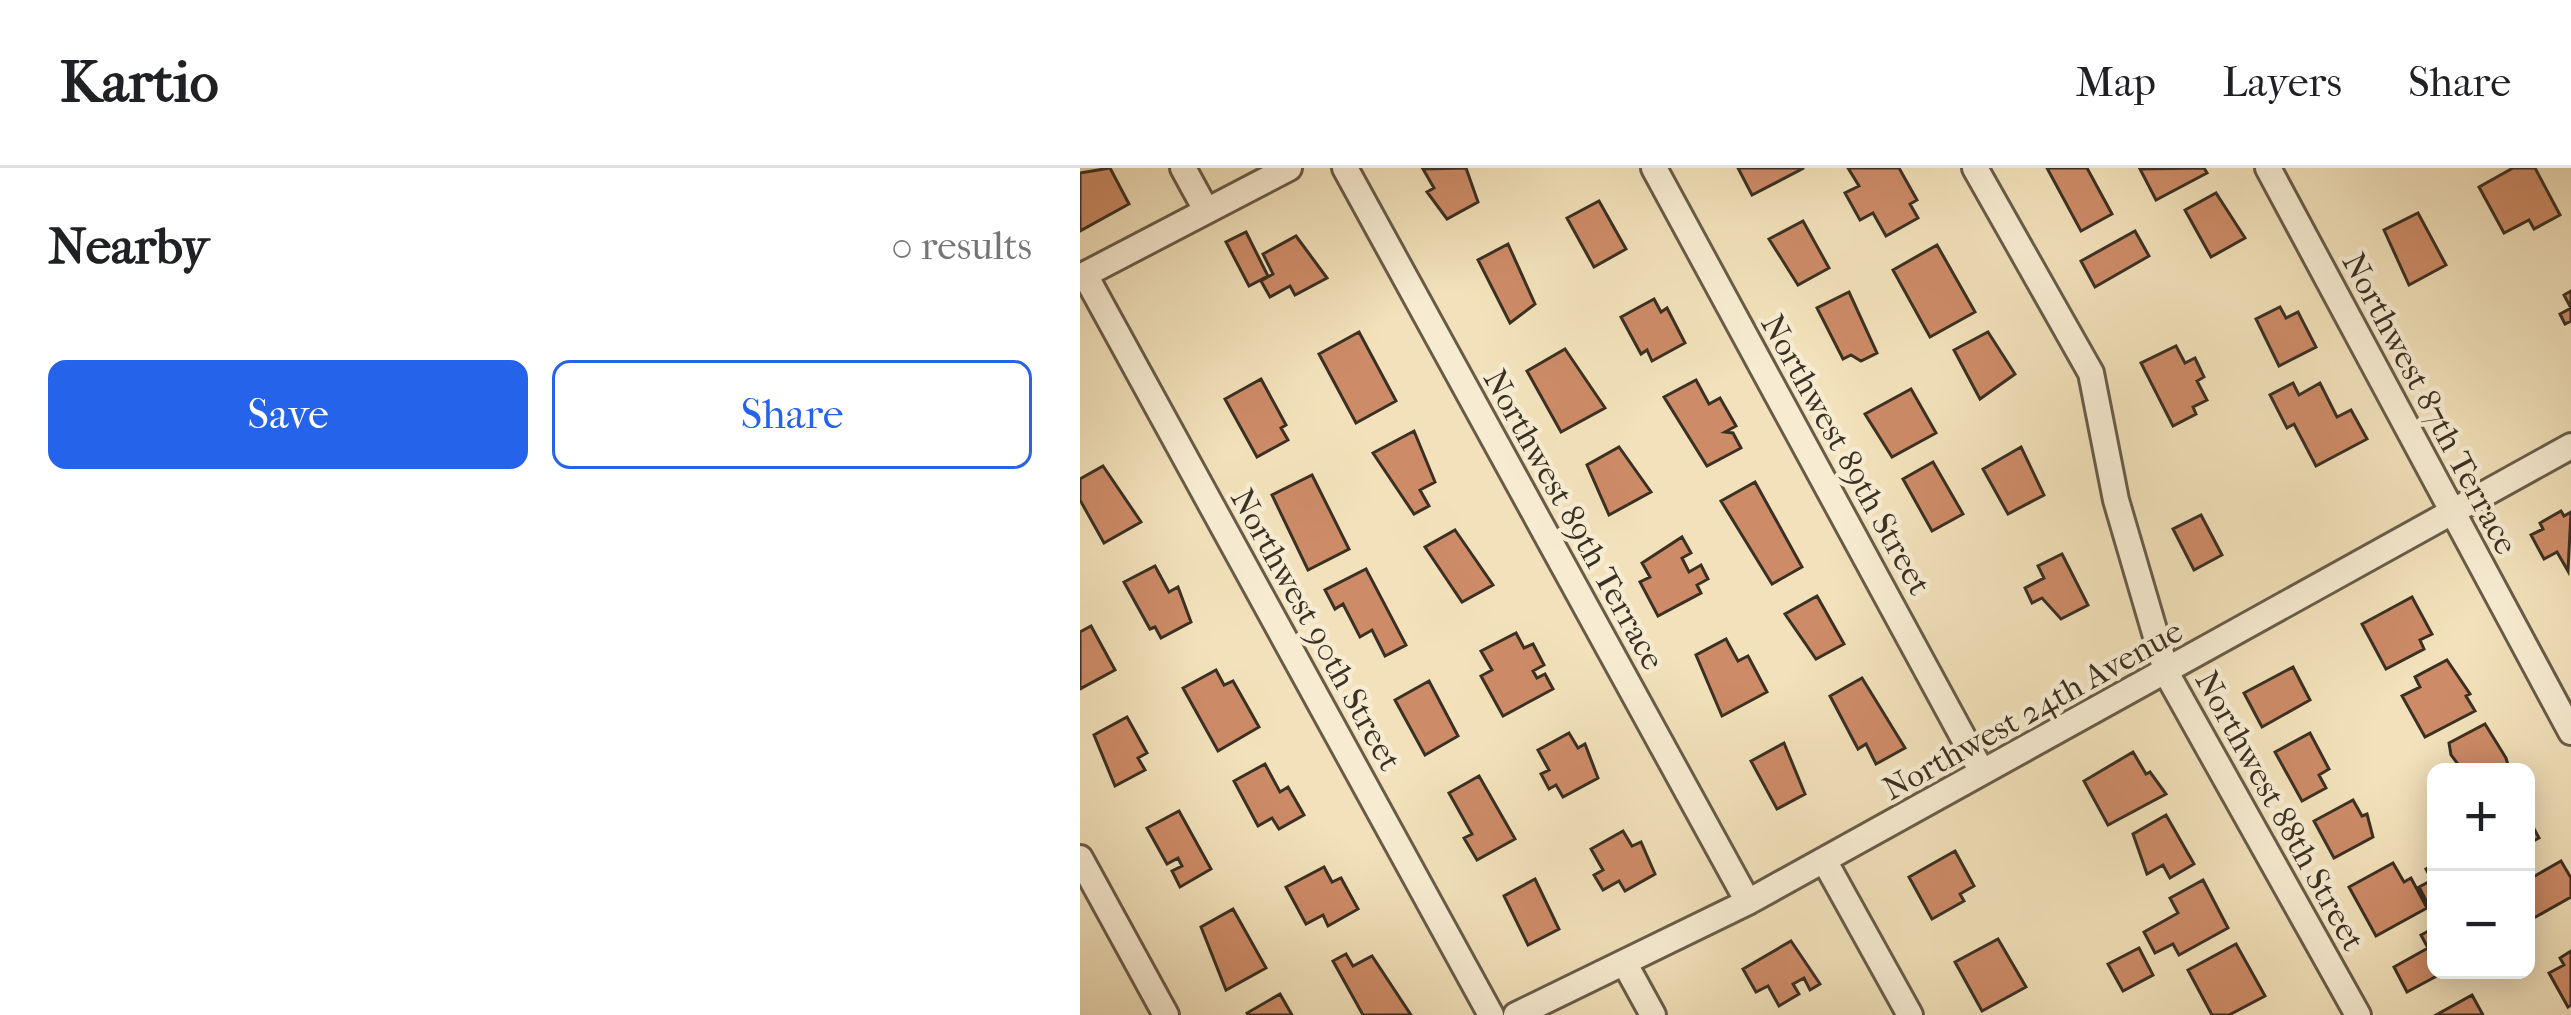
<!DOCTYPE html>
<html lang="en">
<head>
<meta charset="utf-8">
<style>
	body { margin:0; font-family:"IM FELL French Canon",serif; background:#f6f6f6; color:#202124 }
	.controls { position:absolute; right:36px; bottom:36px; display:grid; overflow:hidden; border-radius:18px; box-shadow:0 6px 30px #0003 }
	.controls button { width:108px; height:108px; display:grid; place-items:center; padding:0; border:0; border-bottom:3px solid #e0e0e0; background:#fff; color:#202124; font:60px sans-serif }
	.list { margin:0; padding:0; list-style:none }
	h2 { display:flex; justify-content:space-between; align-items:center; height:156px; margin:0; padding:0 48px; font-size:51px }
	h2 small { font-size:39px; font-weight:400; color:#757577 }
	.actions { display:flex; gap:24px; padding:36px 48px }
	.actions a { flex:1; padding:27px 0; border:3px solid #2563eb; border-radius:18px; text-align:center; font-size:42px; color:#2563eb }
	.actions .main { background:#2563eb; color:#fff }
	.map { position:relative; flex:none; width:1491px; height:847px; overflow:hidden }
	header { display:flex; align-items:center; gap:72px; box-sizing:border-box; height:168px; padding:0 60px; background:#fff; border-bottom:3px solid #e0e0e0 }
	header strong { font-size:57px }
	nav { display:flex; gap:66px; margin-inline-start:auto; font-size:42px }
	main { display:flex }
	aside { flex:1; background:#fff }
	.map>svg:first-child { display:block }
</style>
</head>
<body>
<header>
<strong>Kartio</strong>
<nav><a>Map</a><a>Layers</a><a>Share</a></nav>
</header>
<main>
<aside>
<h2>Nearby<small>0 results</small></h2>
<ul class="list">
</ul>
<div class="actions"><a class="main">Save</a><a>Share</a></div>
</aside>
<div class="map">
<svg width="1491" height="847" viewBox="0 0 1491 847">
	<rect width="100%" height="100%" fill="#f2e1ba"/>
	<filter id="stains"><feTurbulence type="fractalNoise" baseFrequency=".00167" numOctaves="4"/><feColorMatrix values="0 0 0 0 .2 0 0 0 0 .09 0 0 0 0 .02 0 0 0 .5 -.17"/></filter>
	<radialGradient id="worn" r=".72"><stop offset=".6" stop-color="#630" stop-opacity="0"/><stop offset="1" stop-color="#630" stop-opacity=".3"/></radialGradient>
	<path fill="#cd8b67" stroke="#3a3023" stroke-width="3" d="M30,0l19,36 -49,27v-58z
		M386,0l12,34 -31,17 -20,-27 7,-4 -11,-19z
		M658,0h66l-52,27z
		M768,0h51l18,32 -7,4 8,14 -32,18 -13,-23 -13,7 -15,-27 14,-7z
		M967,0h40l25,46 -31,17z
		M1124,0l3,5 -51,27 -16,-31z
		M1433,0h22l25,47 -26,14 -5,-9 -25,13 -25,-46z
		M1136,25l29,45 -34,19 -26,-47z
		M519,33l27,48 -32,18 -27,-49z
		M1338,45l28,52 -37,20 -25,-55z
		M723,53l26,47 -31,17 -29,-46z
		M1055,63l14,25 -54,31 -14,-26z
		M166,64l22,44 -19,10 -23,-44z
		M216,68l31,42 -32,17 -5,-9 -20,11 -9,-16 12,-7 -10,-20z
		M428,76l27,60 -25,19 -32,-63z
		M857,77l38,67 -45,25 -37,-67z
		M1491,123v30l-6,3 -5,-10 11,-6 -7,-13z
		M769,124l28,61 -16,8 -10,-6 -8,4 -26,-51z
		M574,131l7,13 6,-4 18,35 -33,18 -5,-11 -6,4 -20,-37z
		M1200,139l6,11 12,-6 18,35 -37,19 -23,-47z
		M279,164l37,69 -40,22 -37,-69z
		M908,164l27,42 -35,25 -26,-49z
		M1096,178l9,17 10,-5 9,19 -7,4 10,19 -14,7 3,7 -23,12 -32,-63z
		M485,181l40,59 -44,24 -34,-61z
		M181,211l25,46 -5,3 7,12 -31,17 -32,-58z
		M616,212l13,24 11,-6 16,28 -11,6 8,1 8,15 -34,18 -43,-69z
		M1213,215l6,12 21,-12 17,34 14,-7 16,29 -51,27 -22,-42 -7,4 -17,-33z
		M831,221l25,44 -44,24 -27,-43z
		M334,263l21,51 -15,8 9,16 -15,8 -41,-61z
		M539,279l32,45 -42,23 -22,-50z
		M941,279l23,48 -36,19 -25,-45z
		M853,294l30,52 -31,17 -29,-52z
		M23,298l38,56 -37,21 -24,-43v-21z
		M232,307l37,74 -41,21 -36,-75z
		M675,314l47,85 -30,17 -51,-83z
		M1481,343l3,5 7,-4 -3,59 -11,-19 -13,7 -13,-24 12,-6 -3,-6z
		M1121,347l21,40 -28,15 -21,-41z
		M375,362l38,55 -31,17 -37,-55z
		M602,369l9,16 -9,5 7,14 12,-7 7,14 -11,6 4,8 -43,23 -18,-34 10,-5 -8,-14z
		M982,386l26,51 -27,14 -19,-21 -10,5 -7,-15 19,-10 -6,-12z
		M75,398l14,26 9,-5 13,35 -30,16 -6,-11 -5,2 -26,-47z
		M286,401l40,76 -21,11 -13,-26 -12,7 -17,-33 -8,5 -10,-19z
		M737,428l27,48 -28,15 -31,-45z
		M1332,429l20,37 -12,6 4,9 -38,20 -24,-45z
		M11,458l24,44 -35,19v-57z
		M436,465l8,15 9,-4 11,21 -11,6 4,7 8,-4 8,15 -50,27 -22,-40 11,-6 -11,-19z
		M646,471l12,22 10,-5 19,36 -45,24 -26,-61z
		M1367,492l23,34 -4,2 9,15 -50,26 -23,-41 18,-9 -5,-10z
		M1213,499l17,33 -48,27 -18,-34z
		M136,502l8,15 9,-4 26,46 -41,24 -35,-63z
		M782,510l43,70 -29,16 -10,-20 -8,5 -28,-53z
		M349,513l29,55 -33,19 -30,-55z
		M47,549l20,36 -9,5 7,12 -30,16 -21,-51z
		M1405,556l21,34 4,14h-46l-13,-17 -2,-12z
		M489,565l9,15 7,-4 13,34 -35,19 -7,-12 -7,4 -8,-15 8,-4 -11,-20z
		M1230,565l19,36 -10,6 7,13 -24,13 -27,-49z
		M704,575l21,51 -28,15 -26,-48z
		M1053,584l13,22 4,-2 16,22 -58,31 -24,-44z
		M185,596l15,28 8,-5 16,28 -25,14 -7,-11 -14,8 -24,-45z
		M399,608l36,63 -38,21 -13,-22 8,-4 -23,-41z
		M1273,632l9,16 5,-2 6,23 -39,21 -20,-37z
		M99,643l32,58 -31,18 -8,-16 10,-5 -4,-8 -11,6 -20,-36z
		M1086,647l28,49 -24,14 -7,-13 -16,9 -14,-40z
		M1447,648l12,22 -13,7v-28z
		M543,663l9,15 9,-4 14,32 -30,17 -6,-10 -16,9 -9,-15 9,-5 -12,-21z
		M875,683l19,35 -14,8 4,7 -32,18 -23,-42z
		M1481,693l10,17v19l-39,22 -6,-38z
		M1313,695l11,19 7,-4 16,30 -51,28 -27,-49z
		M1356,695v39l-7,4 -10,-19 13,-7 -6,-11z
		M244,699l8,15 9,-4 17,31 -30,17 -5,-11 -17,9 -20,-37z
		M455,711l24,50 -31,16 -24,-49z
		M1123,712l25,48 -49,27 -6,-11 -18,9 -11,-21 34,-19 -8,-15z
		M153,741l33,59 -40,22 -25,-63z
		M1356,759v43h12l-41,22 -13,-25 34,-19 -7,-13z
		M918,771l28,48 -44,24 -27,-49z
		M711,773l29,43 -10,6 -6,-12 -11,6 6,10 -20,12 -11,-20 -12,6 -13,-23z
		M1156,776l29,52 -36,19h-17l-24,-45z
		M1059,780l14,27 -30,16 -15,-27z
		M1491,783v54l-3,2 -19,-34 15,-8 -4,-7z
		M266,786l7,12 19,-10 39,59h-48l-30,-54z
		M200,826l12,21h-44l-1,-2z
		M1392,827l11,20h-47z"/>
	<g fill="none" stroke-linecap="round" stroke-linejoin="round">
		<defs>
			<path id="minor" d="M103,0l23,42
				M265,0l403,734
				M574,0l328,604
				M895,0l116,205 25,127 51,174 191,341
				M1188,0l303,564
				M5,107l406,740
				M0,109l209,-109
				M0,690l86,157
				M744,692l86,155
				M545,796l28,51
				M436,847l232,-113 823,-456"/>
		</defs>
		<use href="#minor" stroke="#685c49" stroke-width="30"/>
		<use href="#minor" stroke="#f7ecd2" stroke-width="24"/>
	</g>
	<g text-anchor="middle" stroke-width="9" stroke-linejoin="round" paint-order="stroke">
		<g font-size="33" fill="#3a3023" stroke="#f7ecd2">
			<text transform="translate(1351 235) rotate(62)" y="12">Northwest 87th Terrace</text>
			<text transform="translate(767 286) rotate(61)" y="12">Northwest 89th Street</text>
			<text transform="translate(495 351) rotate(61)" y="12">Northwest 89th Terrace</text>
			<text transform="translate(237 461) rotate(61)" y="12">Northwest 90th Street</text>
			<text transform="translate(952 541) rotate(-29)" y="12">Northwest 24th Avenue</text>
			<text transform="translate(1201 642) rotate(61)" y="12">Northwest 88th Street</text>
		</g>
	</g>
	<rect width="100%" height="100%" filter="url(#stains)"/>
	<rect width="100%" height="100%" fill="url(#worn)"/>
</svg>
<div class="controls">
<button>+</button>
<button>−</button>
</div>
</div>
</main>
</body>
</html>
